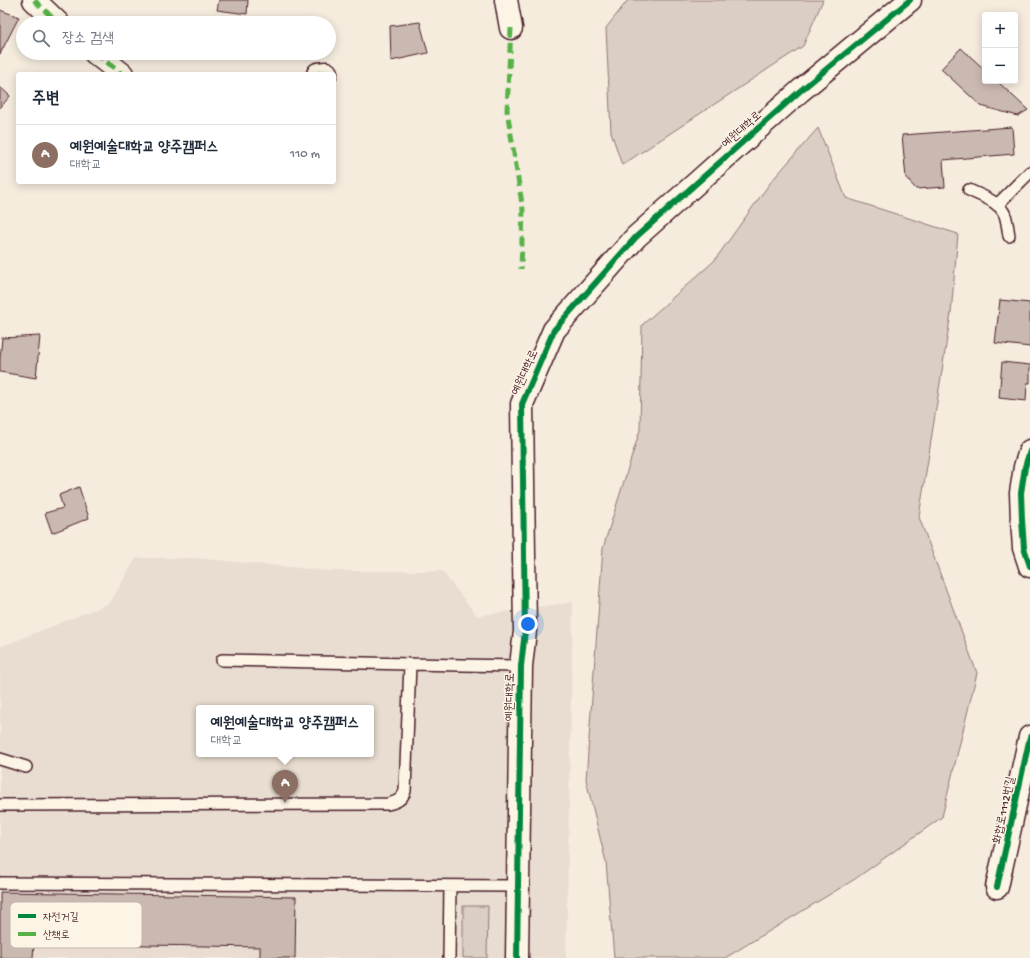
<!DOCTYPE html>
<html lang="ko">
<head>
<meta charset="utf-8">
<style>
	body { margin:0; font-family:"Gochi Hand","Poor Story",sans-serif; background:#f2f2f3; color:#1f2937 }
	.controls { position:absolute; right:12px; top:12px; display:grid; overflow:hidden; border-radius:4px; box-shadow:0 2px 10px #0003 }
	.controls button { width:36px; height:36px; display:grid; place-items:center; padding:0; border:0; border-bottom:1px solid #e0e1e3; background:#fff; color:#1f2937; font:20px sans-serif }
	.you { position:absolute; left:528px; top:624px; width:14px; height:14px; margin:-10px; border:3px solid #fff; border-radius:50%; background:#1a73e8; box-shadow:0 0 0 6px #1a73e833 }
	.badge { display:grid; place-items:center; width:26px; height:26px; border-radius:50%; background:#d1495b; color:#fff; font-size:13px; font-weight:700 }
	.pin { position:absolute; translate:-50% -33px; filter:drop-shadow(0 1px 2px #0008) }
	.pin::after { content:''; position:absolute; top:21px; width:14px; height:12px; background:inherit; clip-path:polygon(0 0,100% 0,50% 100%) }
	.popup { position:absolute; left:196px; top:705px; width:178px; height:52px; box-sizing:border-box; display:grid; place-content:center; border-radius:4px; background:#fff; filter:drop-shadow(0 1px 3px #0005); font-size:13px; white-space:nowrap; color:#747a83 }
	.popup b { font-size:15px; color:#1f2937 }
	.popup::after { content:''; position:absolute; left:50%; top:100%; margin-left:-8px; border:8px solid transparent; border-top-color:#fff }
	.list { margin:0; padding:0; list-style:none }
	h2 { display:flex; justify-content:space-between; align-items:center; height:52px; margin:0; padding:0 16px; font-size:17px }
	h2 small { font-size:13px; font-weight:400; color:#747a83 }
	.list li { display:grid; grid-template-columns:26px 1fr auto; gap:12px; align-items:center; box-sizing:border-box; height:60px; padding:0 16px; border-top:1px solid #e0e1e3 }
	.list b { display:block; font-size:15px; white-space:nowrap }
	.list p { margin:0; font-size:13px; white-space:nowrap; color:#747a83 }
	.list em { font-size:13px; font-style:normal; color:#747a83 }
	.icon { flex:none; width:22px; height:22px; fill:none; stroke:currentColor; stroke-width:2; stroke-linecap:round; stroke-linejoin:round }
	.map { position:relative; flex:none; width:1030px; height:958px; overflow:hidden }
	.search { position:absolute; background:#fff; box-shadow:0 2px 10px #0003; left:16px; top:16px; width:320px; height:44px; display:flex; align-items:center; gap:10px; box-sizing:border-box; padding:0 14px; border-radius:22px; color:#747a83; font-size:15px }
	.panel { position:absolute; background:#fff; box-shadow:0 2px 10px #0003; left:16px; top:72px; width:320px; height:112px; border-radius:4px }
	.map>svg:first-child { display:block }
</style>
</head>
<body>
<div class="map">
<svg width="1030" height="958" viewBox="0 0 1030 958">
	<rect width="100%" height="100%" fill="#f5ecde"/>
	<filter id="ink" filterUnits="userSpaceOnUse"><feTurbulence type="fractalNoise" baseFrequency=".025" numOctaves="2"/><feDisplacementMap in="SourceGraphic" scale="8" xChannelSelector="R" yChannelSelector="G"/><feConvolveMatrix kernelMatrix="1 2 1 2 8 2 1 2 1" color-interpolation-filters="sRGB"/></filter>
	<g filter="url(#ink)">
		<path fill="#e8ddd0" fill-rule="evenodd" d="M136,558h59l136,13h111l35,45 96,-14 -7,356h-566v-311l110,-44zM199,708h172v46h-172z"/>
		<path fill="#dbcec4" stroke="#927678" d="M628,0h195l-20,46 -181,119 -11,-33 -5,-104z
			M818,128l28,70 112,36 -7,79 -32,204 58,156 -35,144 -87,62 -130,79h-111l-8,-96 -20,-82 17,-232 37,-118 2,-105 72,-64 56,-78z
			M463,906h25l-1,52h-24z"/>
		<path fill="#cab9b1" stroke="#4a1f2b" d="M219,0h29l-1,14 -30,-4z
			M0,10l19,7 -19,37z
			M420,22l8,31 -37,8 -1,-35z
			M961,48l24,22v11h12l31,29 -10,6 -37,-10 -40,-37z
			M0,87l10,9 -10,12z
			M1012,127l2,27 -71,6 2,27 -29,2 -10,-11 -4,-43z
			M1000,300l30,3v44l-35,-4z
			M40,336l-4,42 -36,-6v-13l2,-21z
			M1002,362l28,3v18h-3l-1,18 -27,-3z
			M79,487l10,31 -37,15 -7,-20 18,-5 -4,-13z
			M0,892l296,5 -1,61h-35v-11l-226,-4 -1,15h-33z"/>
		<g fill="none" stroke-linecap="round" stroke-linejoin="round">
			<defs>
				<path id="service" d="M969,190c12,6 30,11 36,25 2,6 3,14 4,21
					M997,205l33,-33
					M222,660l188,4
					M0,759l26,8
					M0,805l388,-1c8,-2 14,-4 17,-13l5,-127 111,2
					M0,883l517,3
					M449,958l1,-72"/>
				<path id="minor" d="M34,0l24,23
					M506,0l5,28
					M95,53l27,21
					M318,74l8,-1
					M1030,451l-5,16 -4,26 1,27 2,28 6,18
					M997,887l33,-150
					M517,958l4,-292 4,-35 -3,-227 32,-74 82,-93 164,-146 110,-91"/>
			</defs>
			<use href="#service" stroke="#4a1f2b" stroke-width="14"/>
			<use href="#minor" stroke="#4a1f2b" stroke-width="25"/>
			<use href="#service" stroke="#fcf5e5" stroke-width="11"/>
			<use href="#minor" stroke="#fcf5e5" stroke-width="22"/>
			<path stroke="#57b146" stroke-width="5" stroke-dasharray="10 5" stroke-linecap="butt" d="M34,0l24,23
				M511,28l-4,82 16,100 -2,59
				M95,53l27,21
				M318,74l8,-1"/>
			<defs>
				<path id="cycleway" d="M1030,451l-5,16 -4,26 1,27 2,28 6,18
					M997,887l33,-150
					M517,958l4,-292 4,-35 -3,-227 32,-74 82,-93 164,-146 110,-91"/>
			</defs>
			<use href="#cycleway" stroke="#fcf5e5" stroke-width="8"/>
			<use href="#cycleway" stroke="#00873e" stroke-width="6"/>
		</g>
	</g>
	<g text-anchor="middle" stroke-width="3" stroke-linejoin="round" paint-order="stroke">
		<g font-size="12" fill="#4a1f2b" stroke="#fcf5e5">
			<text transform="translate(741 129) rotate(-42)" y="4">예원대학로</text>
			<text transform="translate(524 372) rotate(-66)" y="4">예원대학로</text>
			<text transform="translate(509 697) rotate(-89)" y="4">예원대학로</text>
			<text transform="translate(1003 810) rotate(-78)" y="4">화합로1112번길</text>
		</g>
	</g>
	<rect x="10" y="902" width="132" height="46" rx="6" fill="#fcf5e5" stroke="#c7b5ad" stroke-width="1"/>
	<rect x="18" y="914" width="18" height="4" fill="#00873e"/>
	<rect x="18" y="932" width="18" height="4" fill="#57b146"/>
	<g font-size="11" fill="#4a1f2b">
		<text x="43" y="920">자전거길</text>
		<text x="43" y="938">산책로</text>
	</g>
</svg>
<div class="controls">
<button>+</button>
<button>−</button>
</div>
<div class="you"></div>
<div class="pin badge" style="left:285px;top:803px;background:#8d6e63">A</div>
<div class="popup"><b>예원예술대학교 양주캠퍼스</b>대학교</div>
<div class="search"><svg class="icon" aria-label="search" viewBox="0 0 24 24"><circle cx="10" cy="10" r="6"/><path d="M15 15l6 6"/></svg>장소 검색</div>
<section class="panel">
<h2>주변<small></small></h2>
<ul class="list">
<li><span class="badge" style="background:#8d6e63">A</span><div><b>예원예술대학교 양주캠퍼스</b><p>대학교</p></div><em>110 m</em></li>
</ul>
</section>
</div>
</body>
</html>
